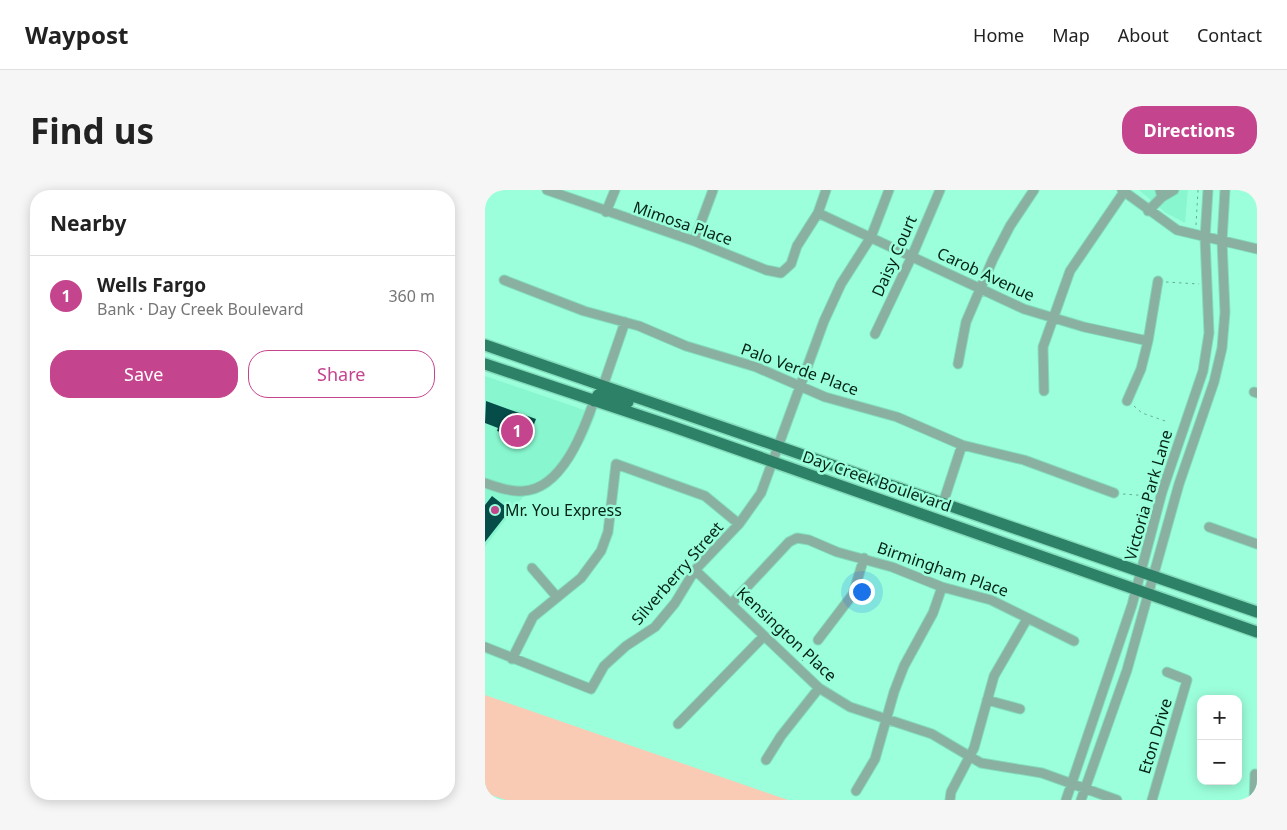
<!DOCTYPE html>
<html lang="en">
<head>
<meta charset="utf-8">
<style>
	body { margin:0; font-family:"Noto Sans",sans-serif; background:#f6f6f6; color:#222 }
	.controls { position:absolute; right:15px; bottom:15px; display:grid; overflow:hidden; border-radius:10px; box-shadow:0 2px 12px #0003 }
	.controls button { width:45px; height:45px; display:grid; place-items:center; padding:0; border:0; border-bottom:1px solid #e0e0e0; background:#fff; color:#222; font:25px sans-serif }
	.you { position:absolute; left:376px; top:401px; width:18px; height:18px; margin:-12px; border:4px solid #fff; border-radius:50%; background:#1a73e8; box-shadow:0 0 0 8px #1a73e833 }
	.badge { display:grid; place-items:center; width:32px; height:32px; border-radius:50%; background:#c5448e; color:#fff; font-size:16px; font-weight:700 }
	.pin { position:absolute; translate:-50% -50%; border:2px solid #fff; box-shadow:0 1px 5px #0006 }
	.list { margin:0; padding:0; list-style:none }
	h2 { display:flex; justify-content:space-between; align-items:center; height:65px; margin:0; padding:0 20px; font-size:21px }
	h2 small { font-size:16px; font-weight:400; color:#767676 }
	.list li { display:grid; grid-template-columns:32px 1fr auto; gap:15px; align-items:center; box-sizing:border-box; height:80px; padding:0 20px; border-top:1px solid #e0e0e0 }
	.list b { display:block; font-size:19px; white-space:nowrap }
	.list p { margin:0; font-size:16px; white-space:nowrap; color:#767676 }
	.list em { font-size:16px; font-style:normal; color:#767676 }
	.actions { display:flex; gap:10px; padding:15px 20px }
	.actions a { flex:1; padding:11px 0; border:1px solid #c5448e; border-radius:20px; text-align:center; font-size:18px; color:#c5448e }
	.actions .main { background:#c5448e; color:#fff }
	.map { position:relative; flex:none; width:772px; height:610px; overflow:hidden; border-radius:20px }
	header { display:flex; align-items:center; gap:30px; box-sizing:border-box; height:70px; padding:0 25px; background:#fff; border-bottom:1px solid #e0e0e0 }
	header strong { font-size:24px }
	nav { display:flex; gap:28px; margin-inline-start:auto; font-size:18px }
	.intro { display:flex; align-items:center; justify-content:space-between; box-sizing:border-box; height:120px; padding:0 30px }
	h1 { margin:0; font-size:35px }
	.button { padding:12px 22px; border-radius:20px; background:#c5448e; color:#fff; font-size:18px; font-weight:700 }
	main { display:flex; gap:30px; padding:0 30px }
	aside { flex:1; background:#fff; border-radius:20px; box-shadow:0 2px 12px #0003 }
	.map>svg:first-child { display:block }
</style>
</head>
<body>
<header>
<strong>Waypost</strong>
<nav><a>Home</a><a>Map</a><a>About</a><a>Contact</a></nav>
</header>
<div class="intro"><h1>Find us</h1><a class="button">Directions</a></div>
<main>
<aside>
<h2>Nearby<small></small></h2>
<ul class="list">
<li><span class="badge">1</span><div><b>Wells Fargo</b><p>Bank · Day Creek Boulevard</p></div><em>360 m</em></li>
</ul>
<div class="actions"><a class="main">Save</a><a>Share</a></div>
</aside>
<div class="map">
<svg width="772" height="610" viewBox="0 0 772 610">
	<rect width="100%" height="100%" fill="#9cffdb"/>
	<path fill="#88f7d0" d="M654,0h49l-3,33 -19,-10z
		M0,186l111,38 -11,26 -27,40 -11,9 -24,8 -38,50z"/>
	<path fill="#f9cbb4" d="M0,505l303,105h-282l-21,-7z"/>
	<path fill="#064d49" d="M1,211l50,18 -8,21 -31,-9 1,-3 -13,-5z
		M7,306l18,14 -25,32v-37z"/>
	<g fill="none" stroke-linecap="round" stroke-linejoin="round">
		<defs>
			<path id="minor" d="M62,0l147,51 72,29 15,3 10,-9 6,-18 21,-33 8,-23
				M637,0l55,40 80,19
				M677,7l12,-7
				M663,21l14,-14 -2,-7
				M121,22l9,-22
				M333,23l206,96 60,18 64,14
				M209,51l19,-51
				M19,90l80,31 55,15 47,20 70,21 69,30 72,20 65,28 62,15 90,33
				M390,144l37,-78 28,-66
				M473,174l8,-42 27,-63 17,-33 24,-36
				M118,196l22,-64
				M559,201l-1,-44 27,-76 54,-79
				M769,202l3,1
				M642,211l14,-32 7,-28 10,-60
				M0,293c12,4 25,9 38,8 39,-2 60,-59 71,-90
				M458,313l19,-58
				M724,337l48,17
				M47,378l25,29
				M210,380l124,118 31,19 82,27 49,29 61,10 75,27
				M247,413l57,-61 8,-4 12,2 28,12 55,15 50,20 49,13 83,41
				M333,450l35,-46 11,-36
				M0,457l106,42 13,-23 22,-20 29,-19 20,-24 20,-33 44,-46 22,-31 63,-172 17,-37 30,-47 18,-47
				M27,469l21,-42 48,-39 20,-27 7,-19 8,-68 89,32 34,28
				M502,510l33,9
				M193,534l86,-88
				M281,570l15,-24 38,-48
				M371,601l19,-32 19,-67 10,-26 29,-53 9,-26
				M465,610l1,-8 23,-44 20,-72 33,-57
				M581,610l66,-195 30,-113 41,-121 6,-38 -4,-95 3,-48
				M596,610l46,-130 52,-186 35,-102 8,-34 3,-36 -3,-71 3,-51
				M667,610l35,-120 -20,-8
				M769,610l1,-26"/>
			<path id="major" d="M0,155l772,267
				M0,174l186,62 586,206
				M109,211l4,-6 5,-1 25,8"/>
		</defs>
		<use href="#minor" stroke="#84dcbc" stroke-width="11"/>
		<use href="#major" stroke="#84dcbc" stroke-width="14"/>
		<path stroke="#63ad93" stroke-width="1" stroke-dasharray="2.5 4" stroke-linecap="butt" d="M711,35l2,-35
			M681,92l33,2
			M649,216l8,7 26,9
			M638,304l27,2
			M317,471l11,-14"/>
		<use href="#minor" stroke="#89b0a1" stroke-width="9"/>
		<use href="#major" stroke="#2d8167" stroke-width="11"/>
	</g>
	<circle fill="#c5448e" stroke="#9cffdb" stroke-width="2" cx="10" cy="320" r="5"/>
	<g text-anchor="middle" stroke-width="5" stroke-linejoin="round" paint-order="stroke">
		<g font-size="16" fill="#032319" stroke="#9cffdb">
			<text transform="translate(198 33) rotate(19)" y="6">Mimosa Place</text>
			<text transform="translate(409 66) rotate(-66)" y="6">Daisy Court</text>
			<text transform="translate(501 84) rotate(25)" y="6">Carob Avenue</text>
			<text transform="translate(315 179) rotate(20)" y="6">Palo Verde Place</text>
			<text transform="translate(392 291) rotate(19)" y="6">Day Creek Boulevard</text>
			<text transform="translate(663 305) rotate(-74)" y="6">Victoria Park Lane</text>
			<text transform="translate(458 379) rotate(19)" y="6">Birmingham Place</text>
			<text transform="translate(192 383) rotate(-49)" y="6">Silverberry Street</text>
			<text transform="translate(302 444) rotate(43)" y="6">Kensington Place</text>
			<text transform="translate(670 546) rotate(-73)" y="6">Eton Drive</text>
		</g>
		<g font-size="16" fill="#032319" stroke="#9cffdb" text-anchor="start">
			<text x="20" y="326">Mr. You Express</text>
		</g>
	</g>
</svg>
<div class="controls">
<button>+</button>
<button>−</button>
</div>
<div class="you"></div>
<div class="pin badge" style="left:32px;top:241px">1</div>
</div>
</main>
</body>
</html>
